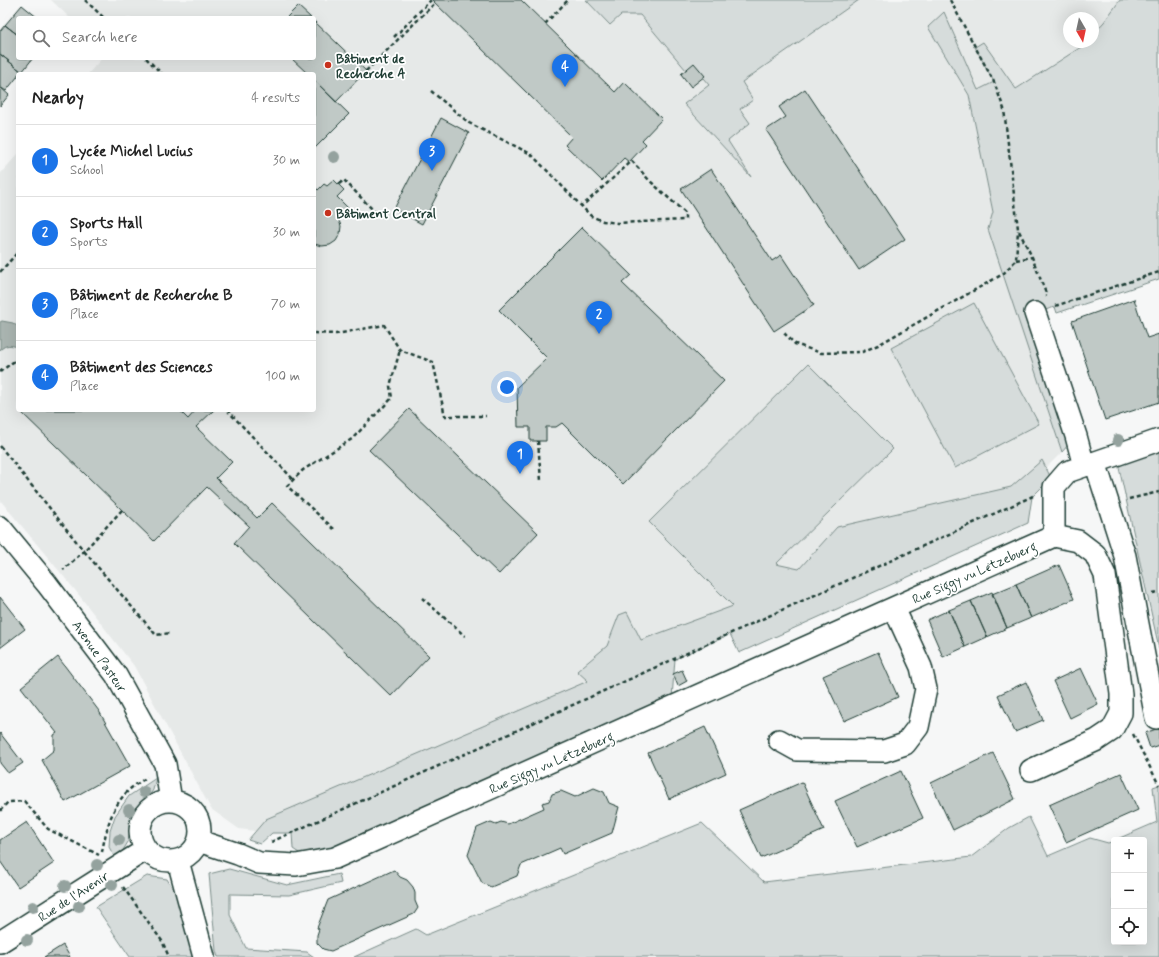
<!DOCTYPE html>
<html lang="en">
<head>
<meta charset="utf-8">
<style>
	body { margin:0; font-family:Mynerve,sans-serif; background:#f6f6f6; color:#222 }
	.controls { position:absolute; right:12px; bottom:12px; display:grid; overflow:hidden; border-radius:4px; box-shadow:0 4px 16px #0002 }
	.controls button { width:36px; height:36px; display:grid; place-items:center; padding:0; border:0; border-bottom:1px solid #e0e0e0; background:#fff; color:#222; font:20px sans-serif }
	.compass { position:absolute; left:1063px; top:12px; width:36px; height:36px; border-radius:50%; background:#fff; box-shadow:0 4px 16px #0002; rotate:171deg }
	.you { position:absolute; left:507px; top:387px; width:14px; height:14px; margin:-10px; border:3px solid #fff; border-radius:50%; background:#1a73e8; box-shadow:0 0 0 6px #1a73e833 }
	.badge { display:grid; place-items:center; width:26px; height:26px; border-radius:50%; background:#1a73e8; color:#fff; font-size:13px; font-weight:700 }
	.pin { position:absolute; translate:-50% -33px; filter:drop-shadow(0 1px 2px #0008) }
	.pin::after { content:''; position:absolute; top:21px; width:14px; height:12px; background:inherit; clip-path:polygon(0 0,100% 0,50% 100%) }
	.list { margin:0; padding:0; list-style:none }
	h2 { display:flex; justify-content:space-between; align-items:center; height:52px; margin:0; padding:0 16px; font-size:17px }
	h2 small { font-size:13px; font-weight:400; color:#767676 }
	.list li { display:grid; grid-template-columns:26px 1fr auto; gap:12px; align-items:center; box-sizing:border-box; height:72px; padding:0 16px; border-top:1px solid #e0e0e0 }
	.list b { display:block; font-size:15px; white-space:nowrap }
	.list p { margin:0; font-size:13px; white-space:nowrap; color:#767676 }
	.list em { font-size:13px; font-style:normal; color:#767676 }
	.icon { flex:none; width:22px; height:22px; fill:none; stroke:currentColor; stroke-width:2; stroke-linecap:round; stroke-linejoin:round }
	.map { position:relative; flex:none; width:1159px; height:957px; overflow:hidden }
	.search { position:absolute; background:#fff; box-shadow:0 4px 16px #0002; left:16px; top:16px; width:300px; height:44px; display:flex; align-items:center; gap:10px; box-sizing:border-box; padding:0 14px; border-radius:4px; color:#767676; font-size:15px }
	.panel { position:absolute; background:#fff; box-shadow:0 4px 16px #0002; left:16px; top:72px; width:300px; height:340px; border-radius:4px }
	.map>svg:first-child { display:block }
</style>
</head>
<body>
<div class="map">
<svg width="1159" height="957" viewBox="0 0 1159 957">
	<rect width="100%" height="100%" fill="#f6f7f7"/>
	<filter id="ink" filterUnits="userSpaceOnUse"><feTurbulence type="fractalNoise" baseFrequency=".025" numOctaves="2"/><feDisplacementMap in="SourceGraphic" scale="8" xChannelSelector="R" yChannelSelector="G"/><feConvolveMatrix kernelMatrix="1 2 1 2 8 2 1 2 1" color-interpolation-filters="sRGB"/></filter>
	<g filter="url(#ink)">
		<path fill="#e6e9e8" d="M51,0h535l24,25 11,-10h19l46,55 8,-7 15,22 -24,20 64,70 -21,-34 12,-32 13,-9 -11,-18 117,-82h261l-16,22 -11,12v-16h-24v24h17l-5,5 -65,42 -40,-42 18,35 -16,8 -34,-77 -16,14 41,68 24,117 -5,17 74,223 -44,44 -746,337 -33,-4 -28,-20 -77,-143 -59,-76 -75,-90v-326l18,-20v256h296v-336h-226l14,-16h212v-40h-244z"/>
		<path fill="#d6dcdb" stroke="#7a8c88" d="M586,0h273l-117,82 11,18 -13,9 10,14 -22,18 23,36 -67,-73 25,-19 -6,-7 -17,-8 -46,-55h-19l-11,10z
			M1120,0h39v279l-102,34 -2,-6 -20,6 41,123 -14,16 -74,-223 5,-17 -24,-117 -41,-68 16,-15 34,78 16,-8 -19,-35 8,-5 33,47 65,-42 5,-5h7v-8l11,-12z
			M974,303l65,121 -84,44 -64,-120z
			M808,364l85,85 -117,115 23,5 38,-42 174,-40 31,-27 9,18 -19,19 -4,26 -289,130 -9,-19 -55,25 -3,39 -333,149 -37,8 -9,-6 -1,-16h-20l-12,11 -12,-4 18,-21 322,-138 -11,-10 30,-25 12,-31 8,-3 14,28 92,-34 -84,-84z
			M1159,449v199l-41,-185z
			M156,778l-3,12 -6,9 -8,8 -7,11 -4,24 -6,10 -7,6 -6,-11 1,-16 5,-15 14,-20z
			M1159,785v172h-805l62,-28 10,6 276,-112 62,59 207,-25 38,-29 20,-11 19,39 42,-18 18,5 6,-2v101h30v-102h-29l42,-18 -4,-35z
			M229,869l58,16 52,-11 2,9 -52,12 -59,-1v21l16,33 61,4 7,5h-96l-2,-6 -7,-77z
			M147,876l20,3 6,10h4l17,68h-64l-34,-50z"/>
		<path fill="#aab5b1" stroke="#72857f" d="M2,321l11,2 5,4v20c-8,-2 -12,-3 -18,3v-28z"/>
		<path fill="#c0c9c6" stroke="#1f3d34" d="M432,0h89l94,92 9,-10 38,37 -20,21 4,4 -17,18 -5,-4 -22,23 -37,-36 7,-8z
			M22,5l16,13h-20v17l-13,-10z
			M298,6l13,12h-25z
			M314,21l52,50 -30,31 -22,-22v-6h-6l-17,-16h23z
			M5,25l13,10v23h15l-11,14 -22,-18v-23z
			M0,54l22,18 -2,2h-2v2l-12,15 -6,-4z
			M694,63l11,13 -14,11 -10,-13z
			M314,80l35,34 -35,35z
			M0,87l9,8 -9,11z
			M805,89l100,150 -46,31 -93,-140 20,-13 -7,-10z
			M441,118l28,15 -47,91 -28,-15z
			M711,169l61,92 9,-6 33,50 -40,26 -93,-142z
			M334,180l10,10 -7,7 11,11 -10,10 3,8 -1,8 -4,7 -6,4 -8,1 -8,-2v-58l4,4 6,-6 3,2z
			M582,227l49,48 -9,8 102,98 -101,103 -61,-61 -6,4h-10v14h-16v-14h-12l-1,-40 30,-29 -48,-48z
			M1134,299l13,39 12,-4v68l-54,18 -33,-99z
			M409,409l129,124 -39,41 -130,-124z
			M19,410h160l9,9 8,-9h18l-18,17 36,35 -16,16 41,40 15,-15 157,153 -38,40 -157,-153 15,-17 -42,-39 -53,54z
			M1059,565l15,34 -43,19 -15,-34z
			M1016,584l15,34 -24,10 -15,-34z
			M992,592l15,36 -20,9 -16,-36z
			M0,597l25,32 -25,19z
			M971,601l16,36 -22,10 -16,-37z
			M949,610l16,37 -22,10 -16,-37z
			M878,652l20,45 -54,24 -21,-45z
			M58,657l41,54 31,55 -65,36 -23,-42 12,-10v-15l3,-2 -36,-46z
			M1081,668l17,36 -28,14 -17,-37z
			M682,670l5,11 -9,5 -5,-12z
			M1026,682l17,38 -28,12 -17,-37z
			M705,727l21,46 -57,26 -21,-46z
			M1159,728v17l-9,3 -5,-15z
			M0,733l23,30 -15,10 -8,-10z
			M993,753l22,46 -62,31 -22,-47z
			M901,771l22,47 -66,29 -22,-46z
			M1121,773l17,37 -72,32 -17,-37z
			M802,782l22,48 -63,28 -22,-48z
			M594,788l10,4 5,11 10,4 -7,26 -49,21 -3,-6 -39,17 -4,11 -26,11 -9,-4 -14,-28 9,-27 14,-6 5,2 5,-2 7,2 36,-16 -2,-5 7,-2 3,-7 9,-3 14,6z
			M27,822l27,41 -36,24 -18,-26v-21z
			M394,870l6,7 7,3 6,7 2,6v8l3,7 -4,6 -83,37 -8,-2 -6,-6v-8l2,-6 -2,-1 11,-28z
			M63,945l7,12h-26z"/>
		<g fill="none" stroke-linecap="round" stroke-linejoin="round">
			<defs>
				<path id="minor" d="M1035,313l41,123 8,30
					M1095,462l30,94 31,162
					M0,527l47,57 69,91 49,89 6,37
					M1054,536v-49l13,-15 92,-32
					M779,740l18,10 87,1 21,-7 13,-17 8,-38 -5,-22 -27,-59
					M140 831a30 30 0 1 1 60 0a30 30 0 1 1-60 0Z
					M199,841l39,13 21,9 37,2 39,-7 719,-322 24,5 17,13 10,21 16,119v19l-9,17 -15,10 -66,30
					M178,861l26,96
					M0,942l145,-92"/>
			</defs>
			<use href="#minor" stroke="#1f3d34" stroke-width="24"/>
			<path stroke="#1f3d34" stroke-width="2.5" stroke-dasharray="4 3" stroke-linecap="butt" d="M85,0l19,18
				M950,0l44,82 10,27 14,120 14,28 15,39
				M545,24l23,-24
				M394,37l37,-37
				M146,58l16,16
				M366,71l69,-68
				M431,91l38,32 62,31 60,62 12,5 14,2 68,-3v-7l-36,-33 -17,-19 -50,45
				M339,184l5,-4 31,32
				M1016,260l16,-3
				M0,272l18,-20
				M1055,306l104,-34
				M314,333l22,1 48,-9 16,25 33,12 12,54h41
				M784,333l11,11 26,9 41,-1 16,-7 125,-71 13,-14 2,-30
				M0,372l1,-1 12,-9 5,-1
				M227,410l67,70
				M538,441l3,40
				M0,446l84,105 -21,19
				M1129,499l30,-7
				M122,510l-38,41 72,84 15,-2
				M334,529l-47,-43 16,-16 49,-31 40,-41 -2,-12 10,-36
				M1153,593l6,-1
				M422,598l43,38
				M1133,734l26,51
				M0,811l8,-9 16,-1 24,28 51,26
				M271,842l762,-346
				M102,852c4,-22 9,-44 25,-60 5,-6 14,-10 20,-15
				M123,887l39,54 7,16"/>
			<use href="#minor" stroke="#fff" stroke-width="21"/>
		</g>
		<g fill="#94a29e">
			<circle cx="334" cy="157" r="6"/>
			<circle cx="1118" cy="440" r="6"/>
			<circle cx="144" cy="792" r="6"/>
			<circle cx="129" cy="810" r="6"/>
			<circle cx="119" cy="840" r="6"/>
			<circle cx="97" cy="865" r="6"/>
			<circle cx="112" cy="885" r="6"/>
			<circle cx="65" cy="886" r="6"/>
			<circle cx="79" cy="906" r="6"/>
			<circle cx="33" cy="907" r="6"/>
			<circle cx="27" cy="940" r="6"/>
		</g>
	</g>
	<g fill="#c8321e" stroke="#fff" stroke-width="1.5">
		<circle cx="328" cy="65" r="4"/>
		<circle cx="328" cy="213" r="4"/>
	</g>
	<g text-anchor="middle" stroke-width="3.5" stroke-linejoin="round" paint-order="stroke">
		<g font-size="13" font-weight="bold" fill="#1f3d34" stroke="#fff" text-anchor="start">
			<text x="336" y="63">Bâtiment de<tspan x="336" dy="15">Recherche A</tspan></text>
			<text x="336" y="218">Bâtiment Central</text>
		</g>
		<g font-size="13" fill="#1f3d34" stroke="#fff">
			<text transform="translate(974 572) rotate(-24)" y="5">Rue Siggy vu Lëtzebuerg</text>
			<text transform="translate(100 656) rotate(55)" y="5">Avenue Pasteur</text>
			<text transform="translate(551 762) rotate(-24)" y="5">Rue Siggy vu Lëtzebuerg</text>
			<text transform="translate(73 896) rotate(-33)" y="5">Rue de l'Avenir</text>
		</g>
	</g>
</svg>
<div class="controls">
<button>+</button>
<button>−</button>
<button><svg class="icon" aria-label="locate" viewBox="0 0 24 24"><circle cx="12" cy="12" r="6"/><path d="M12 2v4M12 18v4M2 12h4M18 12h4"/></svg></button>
</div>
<svg class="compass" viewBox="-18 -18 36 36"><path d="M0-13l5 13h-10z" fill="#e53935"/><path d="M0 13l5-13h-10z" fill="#767676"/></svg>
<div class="you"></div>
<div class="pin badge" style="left:520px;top:474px">1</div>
<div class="pin badge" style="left:599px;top:334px">2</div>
<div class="pin badge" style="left:432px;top:171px">3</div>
<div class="pin badge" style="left:565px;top:87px">4</div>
<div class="search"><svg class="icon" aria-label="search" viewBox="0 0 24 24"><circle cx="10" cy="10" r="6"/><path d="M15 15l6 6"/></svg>Search here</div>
<section class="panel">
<h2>Nearby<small>4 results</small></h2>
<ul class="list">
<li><span class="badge">1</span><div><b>Lycée Michel Lucius</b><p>School</p></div><em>30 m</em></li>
<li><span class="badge">2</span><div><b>Sports Hall</b><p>Sports</p></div><em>30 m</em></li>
<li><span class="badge">3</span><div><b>Bâtiment de Recherche B</b><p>Place</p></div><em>70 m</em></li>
<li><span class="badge">4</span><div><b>Bâtiment des Sciences</b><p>Place</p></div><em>100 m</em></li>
</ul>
</section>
</div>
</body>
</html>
